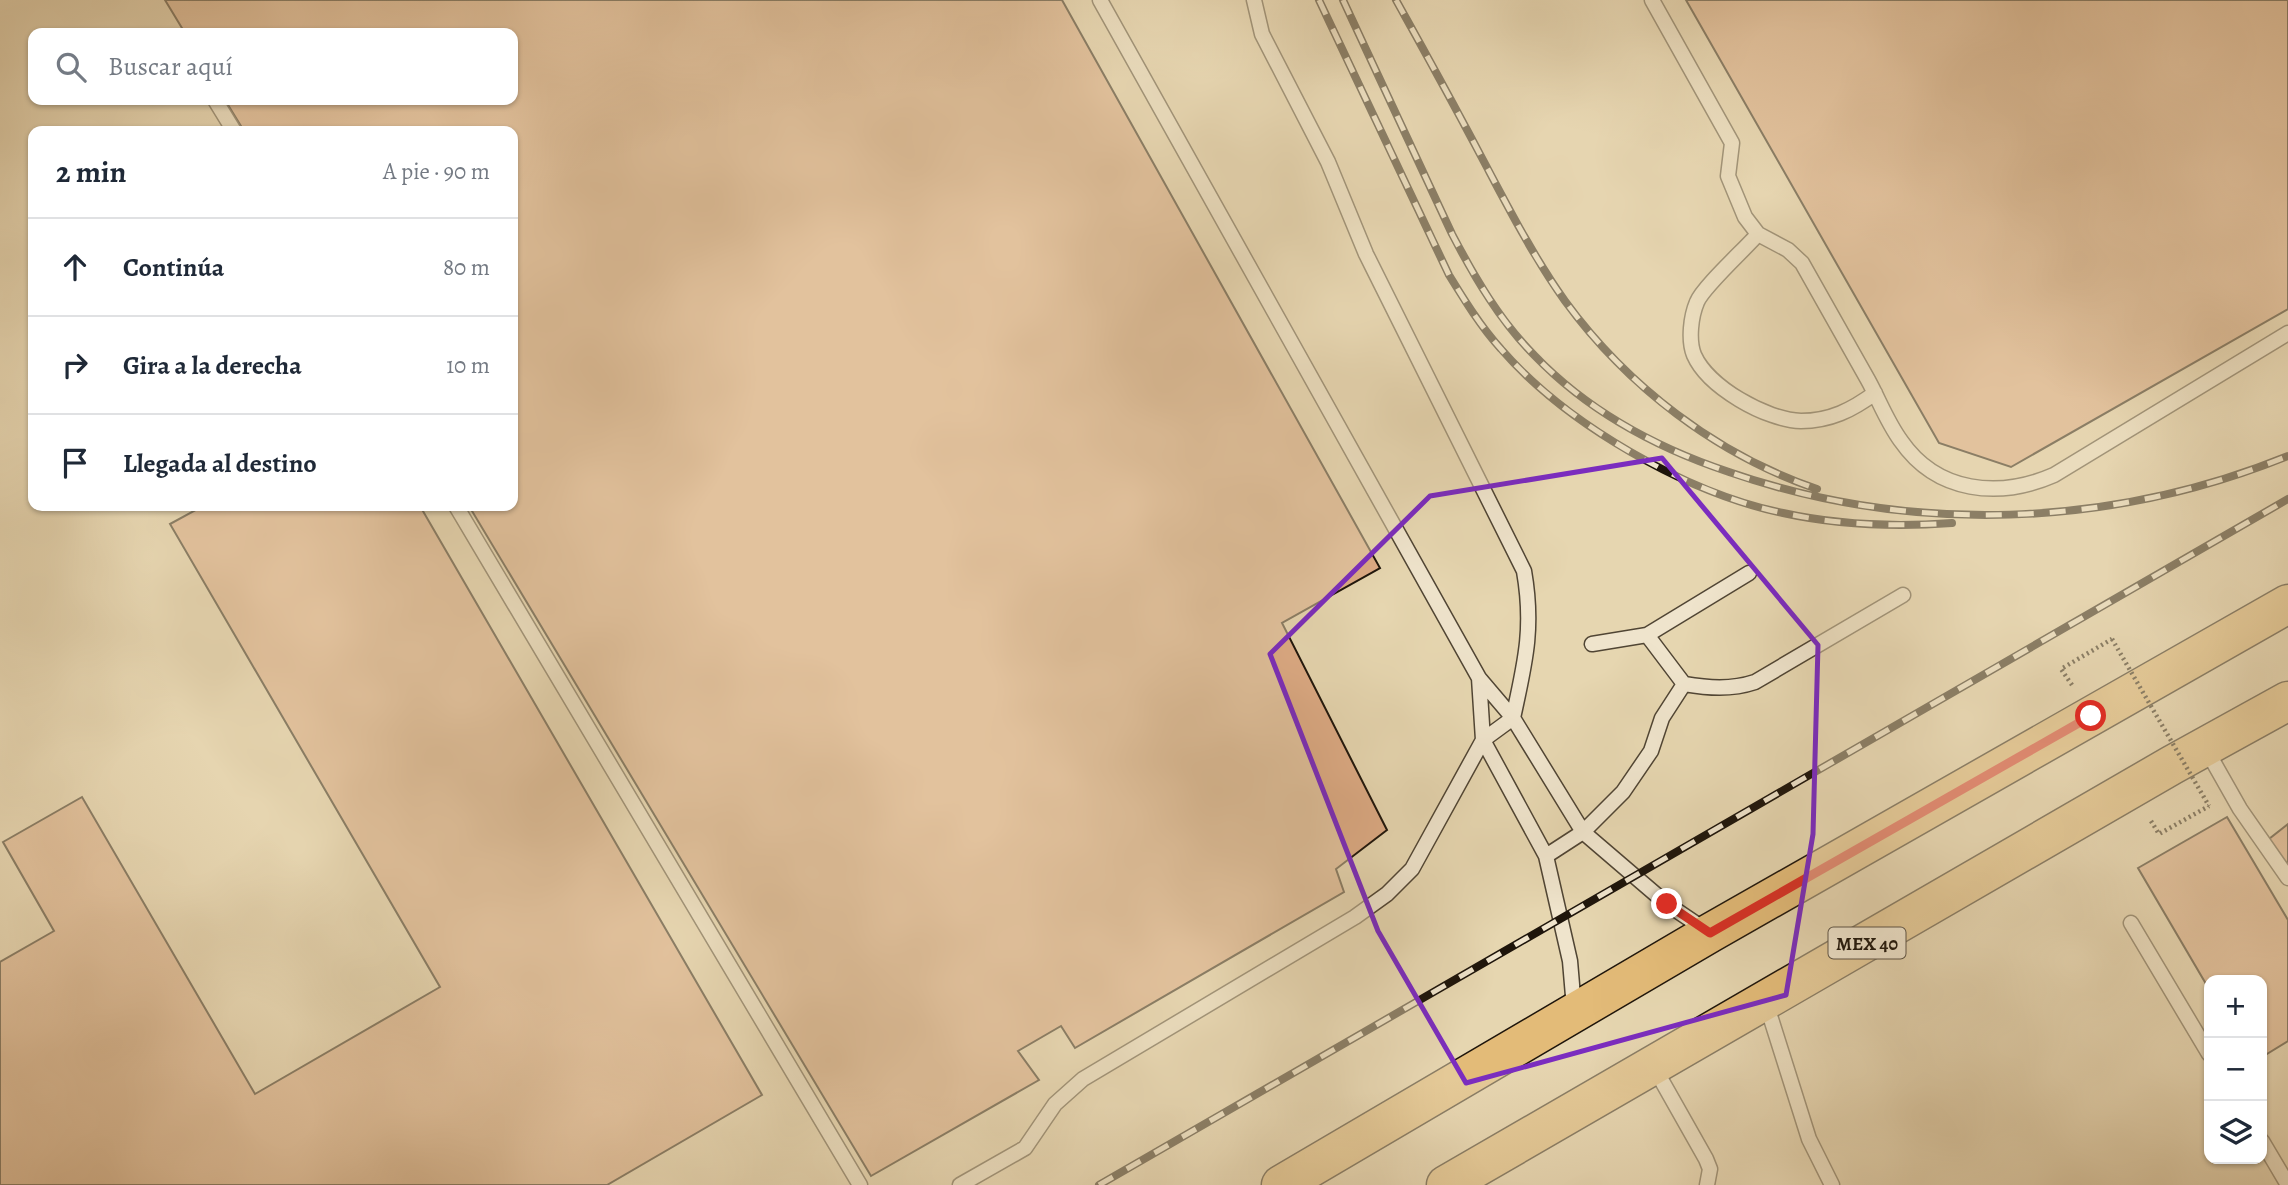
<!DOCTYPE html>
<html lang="es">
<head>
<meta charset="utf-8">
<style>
	body { margin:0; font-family:Alegreya,serif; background:#f6f6f7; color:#1f2937 }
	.controls { position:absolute; right:21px; bottom:21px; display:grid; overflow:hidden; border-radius:14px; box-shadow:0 2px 5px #0004 }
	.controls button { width:63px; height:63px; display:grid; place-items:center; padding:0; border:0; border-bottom:2px solid #e0e1e3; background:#fff; color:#1f2937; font:35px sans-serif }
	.stop { position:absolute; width:21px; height:21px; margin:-16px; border:5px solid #d93025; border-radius:50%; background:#fff }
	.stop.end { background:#d93025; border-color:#fff; box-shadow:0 2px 7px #0008 }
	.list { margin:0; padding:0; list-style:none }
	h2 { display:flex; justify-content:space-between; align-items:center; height:91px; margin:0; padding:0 28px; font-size:30px }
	h2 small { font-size:23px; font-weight:400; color:#747a83 }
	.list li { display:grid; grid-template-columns:46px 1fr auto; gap:21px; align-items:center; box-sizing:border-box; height:98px; padding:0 28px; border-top:2px solid #e0e1e3 }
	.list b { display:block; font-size:26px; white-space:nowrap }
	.list em { font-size:23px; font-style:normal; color:#747a83 }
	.icon { flex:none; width:38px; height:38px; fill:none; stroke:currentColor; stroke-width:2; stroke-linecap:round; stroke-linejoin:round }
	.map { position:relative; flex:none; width:2288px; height:1185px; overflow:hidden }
	.search { position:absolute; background:#fff; box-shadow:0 2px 5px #0004; left:28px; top:28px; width:490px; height:77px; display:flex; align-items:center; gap:18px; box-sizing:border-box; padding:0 24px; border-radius:14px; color:#747a83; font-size:26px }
	.panel { position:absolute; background:#fff; box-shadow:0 2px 5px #0004; left:28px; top:126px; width:490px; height:385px; border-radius:14px }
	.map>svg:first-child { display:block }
</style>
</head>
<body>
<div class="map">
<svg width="2288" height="1185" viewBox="0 0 2288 1185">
	<rect width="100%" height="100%" fill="#e6d6b0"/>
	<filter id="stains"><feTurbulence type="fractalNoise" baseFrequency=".00286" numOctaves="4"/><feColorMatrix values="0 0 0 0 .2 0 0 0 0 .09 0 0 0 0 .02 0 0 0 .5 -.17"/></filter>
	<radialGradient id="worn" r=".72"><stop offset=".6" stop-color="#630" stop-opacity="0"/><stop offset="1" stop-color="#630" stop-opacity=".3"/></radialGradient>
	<path fill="#ddab85" stroke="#1e150b" stroke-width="2" d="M165,0h897l318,568 -98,55 105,207 -51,39 8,23 -269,156 -14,-22 -43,25 21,29 -168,96 -402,-670h44v-375h-269l-19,-31h288v-67h-328z
		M1686,0h602v309l-277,158 -72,-24z
		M203,506h217l342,589 -155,90h-607v-223l54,-31 -51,-89 79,-45 173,297 185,-107 -270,-463z
		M2227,817l61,103v121l-26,16v-77h-53v9l-71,-121z
		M2288,824v42l-19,-27z"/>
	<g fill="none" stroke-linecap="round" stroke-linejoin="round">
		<defs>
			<path id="lane" d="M1100,0l379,678 34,40 70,114 84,72 40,27
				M1652,0l80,143 -4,33 17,41 13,17 30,16 14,13c22,39 44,78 66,117 11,20 19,42 33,61 36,52 98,58 153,34l234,-142
				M215,100l19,31
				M1758,234c-13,15 -55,53 -61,68 -6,14 -9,38 -3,53 14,32 72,65 107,66 29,0 51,-11 74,-28
				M456,506l404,679
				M1592,644l55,-9 102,-62
				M1479,678l4,62 63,116 24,105 4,47
				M1684,684c24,4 47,6 71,-2l148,-87
				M2206,749l34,60 48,69
				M1546,856l37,-24 40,-40 28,-41 11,-33 22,-34 -37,-49
				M2131,923l78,131
				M1766,1003l43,136 23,46
				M1654,1067l52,92 4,10 -3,16
				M2262,1141l26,44
				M960,1185l65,-37 30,-44 28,-25 272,-162 32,-23 25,-25 71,-129 30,-22c12,-55 21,-90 11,-147l-158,-317 -38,-92 -66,-128 -8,-34"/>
			<path id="primary" d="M1281,1185l429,-252 578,-329
				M1446,1185l726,-420 116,-64"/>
		</defs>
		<use href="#lane" stroke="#504534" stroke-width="17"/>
		<use href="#primary" stroke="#1e150b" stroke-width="41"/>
		<path stroke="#1e150b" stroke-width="4.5" stroke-dasharray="2 3.5" stroke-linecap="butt" d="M2072,685l-11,-16 51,-30
			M2151,821l8,13 50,-28"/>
		<use href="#lane" stroke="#efe4cc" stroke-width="14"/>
		<use href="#primary" stroke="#e3bb78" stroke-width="38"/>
		<defs>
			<path id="rail" d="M1319,0l130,275c16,26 32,52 52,74 65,75 185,144 282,164 55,12 113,14 169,10
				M1343,0l109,234c23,44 48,87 83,122 53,55 122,92 194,116 182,63 381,56 559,-16
				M1396,0c29,52 58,105 86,158 26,49 51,98 83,143 62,85 152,154 252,188
				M1099,1185l1189,-686"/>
		</defs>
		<use href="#rail" stroke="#1e150b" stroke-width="8"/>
		<use href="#rail" stroke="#efe4cc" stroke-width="5" stroke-dasharray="16" stroke-linecap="butt"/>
		<path stroke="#1e150b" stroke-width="4.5" stroke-dasharray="2 3.5" stroke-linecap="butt" d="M2112,639l97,167"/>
	</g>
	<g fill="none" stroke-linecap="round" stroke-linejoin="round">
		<path stroke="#d93025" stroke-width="9" d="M1667,904l43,29 381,-217"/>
	</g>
	<path d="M0 0H2288V1185H0ZM1662,458l156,187 -5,189 -27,161 -320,88 -88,-152 -108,-277 160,-158z" fill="#e6d6b0" fill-opacity=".55" fill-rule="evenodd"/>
	<path fill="none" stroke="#7b2cbf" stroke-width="5" stroke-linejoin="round" d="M1662,458l156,187 -5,189 -27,161 -320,88 -88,-152 -108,-277 160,-158z"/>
	<g text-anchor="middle" stroke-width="5" stroke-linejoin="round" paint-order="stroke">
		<rect fill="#efe4cc" stroke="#5d5345" stroke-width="2" x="1828.5" y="927.5" width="77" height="31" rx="5"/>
		<g font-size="19" font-weight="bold" fill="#1e150b">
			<text x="1867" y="950">MEX 40</text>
		</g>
	</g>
	<rect width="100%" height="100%" filter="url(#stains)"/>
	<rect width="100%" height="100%" fill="url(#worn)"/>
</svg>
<div class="controls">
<button>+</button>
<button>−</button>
<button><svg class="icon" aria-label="layers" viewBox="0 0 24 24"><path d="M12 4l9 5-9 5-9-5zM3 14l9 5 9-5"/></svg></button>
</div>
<div class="stop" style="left:2091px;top:716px"></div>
<div class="stop end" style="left:1667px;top:904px"></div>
<div class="search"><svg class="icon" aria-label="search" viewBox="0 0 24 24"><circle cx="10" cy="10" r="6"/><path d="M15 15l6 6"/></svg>Buscar aquí</div>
<section class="panel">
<h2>2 min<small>A pie · 90 m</small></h2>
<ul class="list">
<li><svg class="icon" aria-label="ahead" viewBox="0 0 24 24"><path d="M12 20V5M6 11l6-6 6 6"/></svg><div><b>Continúa</b></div><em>80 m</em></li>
<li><svg class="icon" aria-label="right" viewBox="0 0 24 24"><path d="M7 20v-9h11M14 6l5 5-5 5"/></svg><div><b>Gira a la derecha</b></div><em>10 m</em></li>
<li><svg class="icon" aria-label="arrive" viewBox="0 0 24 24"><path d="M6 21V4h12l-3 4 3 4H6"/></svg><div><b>Llegada al destino</b></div></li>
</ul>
</section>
</div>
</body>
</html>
